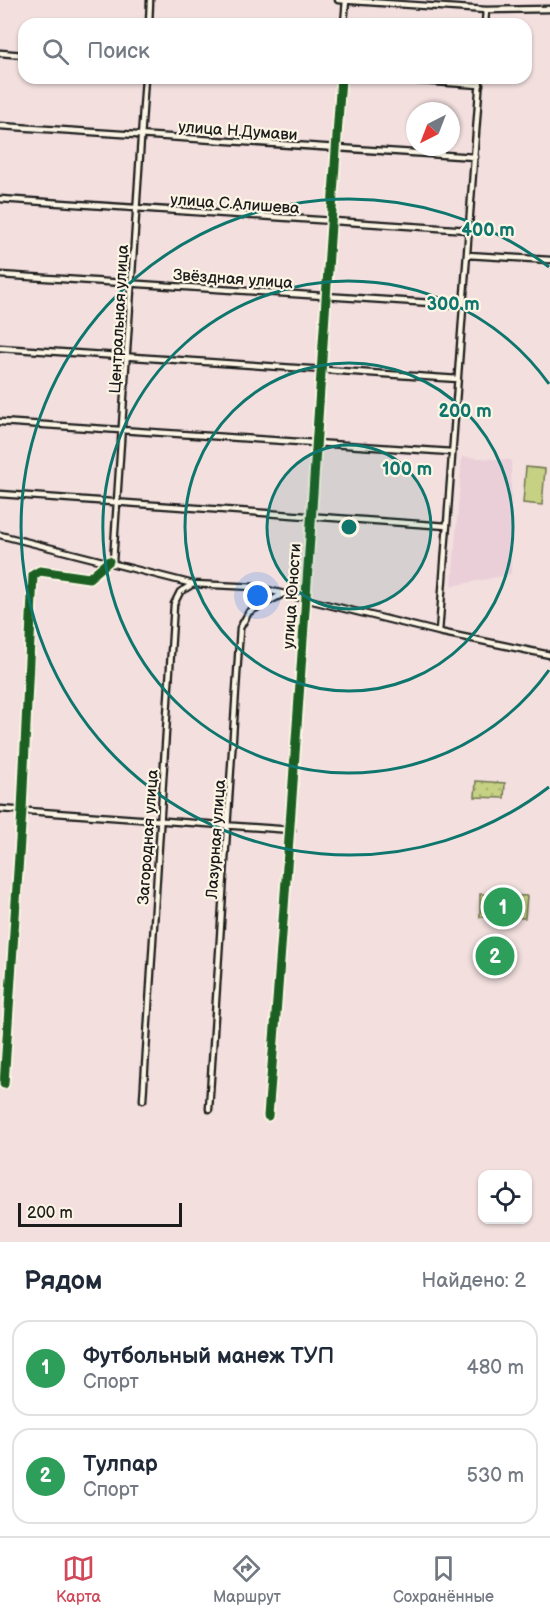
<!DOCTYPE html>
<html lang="ru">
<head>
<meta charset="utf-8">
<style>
	body { margin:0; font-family:"Balsamiq Sans",sans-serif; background:#f2f2f3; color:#1f2937 }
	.controls { position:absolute; right:18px; bottom:18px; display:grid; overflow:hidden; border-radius:12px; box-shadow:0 2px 4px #0004 }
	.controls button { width:54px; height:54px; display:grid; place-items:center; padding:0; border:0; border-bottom:2px solid #e0e1e3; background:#fff; color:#1f2937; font:30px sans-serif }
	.compass { position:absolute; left:406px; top:102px; width:54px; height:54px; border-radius:50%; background:#fff; box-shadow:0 2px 4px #0004; rotate:222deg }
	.scale { position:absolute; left:18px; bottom:15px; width:164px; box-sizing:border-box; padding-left:6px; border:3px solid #1c1c1c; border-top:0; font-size:16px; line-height:21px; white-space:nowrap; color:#1c1c1c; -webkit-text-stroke:4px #fcf5e5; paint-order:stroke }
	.you { position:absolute; left:258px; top:596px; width:21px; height:21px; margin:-15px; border:4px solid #fff; border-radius:50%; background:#1a73e8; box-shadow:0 0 0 9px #1a73e833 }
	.badge { display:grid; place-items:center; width:39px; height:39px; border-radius:50%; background:#d1495b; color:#fff; font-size:20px; font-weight:700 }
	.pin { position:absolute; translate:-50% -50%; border:3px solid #fff; box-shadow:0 2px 6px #0006 }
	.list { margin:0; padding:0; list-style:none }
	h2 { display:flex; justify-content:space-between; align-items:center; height:78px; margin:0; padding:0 24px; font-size:26px }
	h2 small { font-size:20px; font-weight:400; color:#747a83 }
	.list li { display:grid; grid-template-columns:39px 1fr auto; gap:18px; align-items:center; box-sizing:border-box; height:96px; margin:0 12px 12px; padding:0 12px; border:2px solid #e0e1e3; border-radius:18px }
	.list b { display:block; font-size:22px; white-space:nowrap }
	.list p { margin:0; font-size:20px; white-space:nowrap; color:#747a83 }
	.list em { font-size:20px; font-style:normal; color:#747a83 }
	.icon { flex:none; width:33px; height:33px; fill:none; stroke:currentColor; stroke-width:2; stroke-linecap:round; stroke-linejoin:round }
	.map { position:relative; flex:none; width:550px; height:1242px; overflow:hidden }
	.search { position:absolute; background:#fff; box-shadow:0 2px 4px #0004; left:18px; right:18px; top:18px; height:66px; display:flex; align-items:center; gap:15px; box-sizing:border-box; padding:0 21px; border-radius:18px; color:#747a83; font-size:22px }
	.sheet { height:294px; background:#fff }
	nav { display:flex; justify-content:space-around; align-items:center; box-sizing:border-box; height:84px; border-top:2px solid #e0e1e3; background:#fff; font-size:16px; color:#747a83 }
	nav a { display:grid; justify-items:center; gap:3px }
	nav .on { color:#d1495b }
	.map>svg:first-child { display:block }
</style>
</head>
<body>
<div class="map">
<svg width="550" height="1242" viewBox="0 0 550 1242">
	<defs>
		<pattern id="park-dots" width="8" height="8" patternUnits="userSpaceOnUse" patternTransform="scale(1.5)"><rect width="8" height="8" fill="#c6d184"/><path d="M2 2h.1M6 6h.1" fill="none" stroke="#aab371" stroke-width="1.8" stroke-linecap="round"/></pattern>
	</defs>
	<rect width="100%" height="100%" fill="#f2dfde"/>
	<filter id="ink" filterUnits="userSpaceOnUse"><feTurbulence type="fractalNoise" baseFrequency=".0167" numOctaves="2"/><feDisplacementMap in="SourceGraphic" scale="12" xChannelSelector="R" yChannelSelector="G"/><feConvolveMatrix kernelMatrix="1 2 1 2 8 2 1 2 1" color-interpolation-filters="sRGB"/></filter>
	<g filter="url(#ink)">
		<path fill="#eacfd9" d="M462,457l49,3v114l-59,12z"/>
		<path fill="#c6d184" stroke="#717650" stroke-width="1.5" d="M526,467l19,2 -3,36 -19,-2z
			M480,894l47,2 -2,22 -45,-1z"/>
		<path fill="url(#park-dots)" stroke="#717650" stroke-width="1.5" d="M476,781l29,2 -1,15 -29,-1z"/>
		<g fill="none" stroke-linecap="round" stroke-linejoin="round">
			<defs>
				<path id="minor" d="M338,0l148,10 64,-1
					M149,24l1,-24
					M344,24l2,-24
					M485,24l1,-14
					M0,53l24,2
					M377,78l103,7
					M0,126l475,31
					M0,199l469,31
					M467,255l83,5
					M0,275l463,30
					M0,348l458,31
					M0,422l452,30
					M0,494l447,32
					M0,535l193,49 63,3 183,45 111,23
					M113,562l32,-484
					M439,632l41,-554
					M0,809l292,21
					M4,1084l18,-274 11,-235 7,-4 49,7 20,-17
					M143,1100l31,-496 6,-12 13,-8
					M209,1109l31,-481 9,-16 34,-18
					M268,1116c28,-345 49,-692 73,-1038"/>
			</defs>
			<use href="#minor" stroke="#1c1c1c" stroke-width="9"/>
			<use href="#minor" stroke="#fcf5e5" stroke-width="4.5"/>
			<defs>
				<path id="cycleway" d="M4,1084l18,-274 11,-235 7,-4 49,7 20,-17
					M268,1116c28,-345 49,-692 73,-1038"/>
			</defs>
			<use href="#cycleway" stroke="#fcf5e5" stroke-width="13"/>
			<use href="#cycleway" stroke="#1b5e20" stroke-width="9"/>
		</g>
	</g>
	<circle cx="349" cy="527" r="82" fill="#0f766e" fill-opacity=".12"/>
	<g fill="none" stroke="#0f766e" stroke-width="3">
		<circle cx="349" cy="527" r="82"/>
		<circle cx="349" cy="527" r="164"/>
		<path d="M549 670A246 246 0 1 1 549 384"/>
		<path d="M549 787A328 328 0 1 1 549 267"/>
	</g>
	<g text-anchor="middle" stroke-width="4.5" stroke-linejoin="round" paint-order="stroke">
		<g font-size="16" fill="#1c1c1c" stroke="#fcf5e5">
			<text transform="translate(238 130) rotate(4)" y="6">улица Н.Думави</text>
			<text transform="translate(235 203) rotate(4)" y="6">улица С.Алишева</text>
			<text transform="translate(233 278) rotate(4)" y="6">Звёздная улица</text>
			<text transform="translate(118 319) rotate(-87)" y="6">Центральная улица</text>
			<text transform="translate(291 596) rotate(-86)" y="6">улица Юности</text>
			<text transform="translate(147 837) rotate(-86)" y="6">Загородная улица</text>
			<text transform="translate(215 839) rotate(-86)" y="6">Лазурная улица</text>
		</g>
	</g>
	<circle cx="349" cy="527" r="9" fill="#0f766e" stroke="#fcf5e5" stroke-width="3"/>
	<g font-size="18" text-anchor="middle" font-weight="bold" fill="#0f766e" stroke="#fcf5e5" stroke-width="4.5" stroke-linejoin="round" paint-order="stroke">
		<text x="488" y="236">400 m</text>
		<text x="453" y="310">300 m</text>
		<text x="465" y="417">200 m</text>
		<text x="407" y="475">100 m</text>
	</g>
</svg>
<div class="controls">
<button><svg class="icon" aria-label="locate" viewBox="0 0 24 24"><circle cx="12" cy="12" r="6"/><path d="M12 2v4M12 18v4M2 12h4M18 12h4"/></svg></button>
</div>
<svg class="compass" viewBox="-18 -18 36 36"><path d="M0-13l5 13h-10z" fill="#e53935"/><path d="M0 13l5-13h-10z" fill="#747a83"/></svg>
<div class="scale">200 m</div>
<div class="you"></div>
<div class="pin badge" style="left:503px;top:907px;background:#2e9e5b">1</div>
<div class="pin badge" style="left:495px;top:956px;background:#2e9e5b">2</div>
<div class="search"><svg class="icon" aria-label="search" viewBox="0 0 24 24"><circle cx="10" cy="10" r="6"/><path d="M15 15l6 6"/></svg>Поиск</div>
</div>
<section class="sheet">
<h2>Рядом<small>Найдено: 2</small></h2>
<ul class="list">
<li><span class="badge" style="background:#2e9e5b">1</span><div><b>Футбольный манеж ТУП</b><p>Спорт</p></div><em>480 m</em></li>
<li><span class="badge" style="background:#2e9e5b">2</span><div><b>Тулпар</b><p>Спорт</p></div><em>530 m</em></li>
</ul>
</section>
<nav>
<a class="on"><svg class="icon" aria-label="map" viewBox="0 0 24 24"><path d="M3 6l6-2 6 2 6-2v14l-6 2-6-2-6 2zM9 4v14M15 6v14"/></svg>Карта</a>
<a><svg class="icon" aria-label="directions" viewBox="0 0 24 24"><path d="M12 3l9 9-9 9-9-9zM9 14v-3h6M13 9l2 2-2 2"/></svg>Маршрут</a>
<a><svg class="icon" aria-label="saved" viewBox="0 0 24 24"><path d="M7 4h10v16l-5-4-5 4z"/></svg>Сохранённые</a>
</nav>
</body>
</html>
